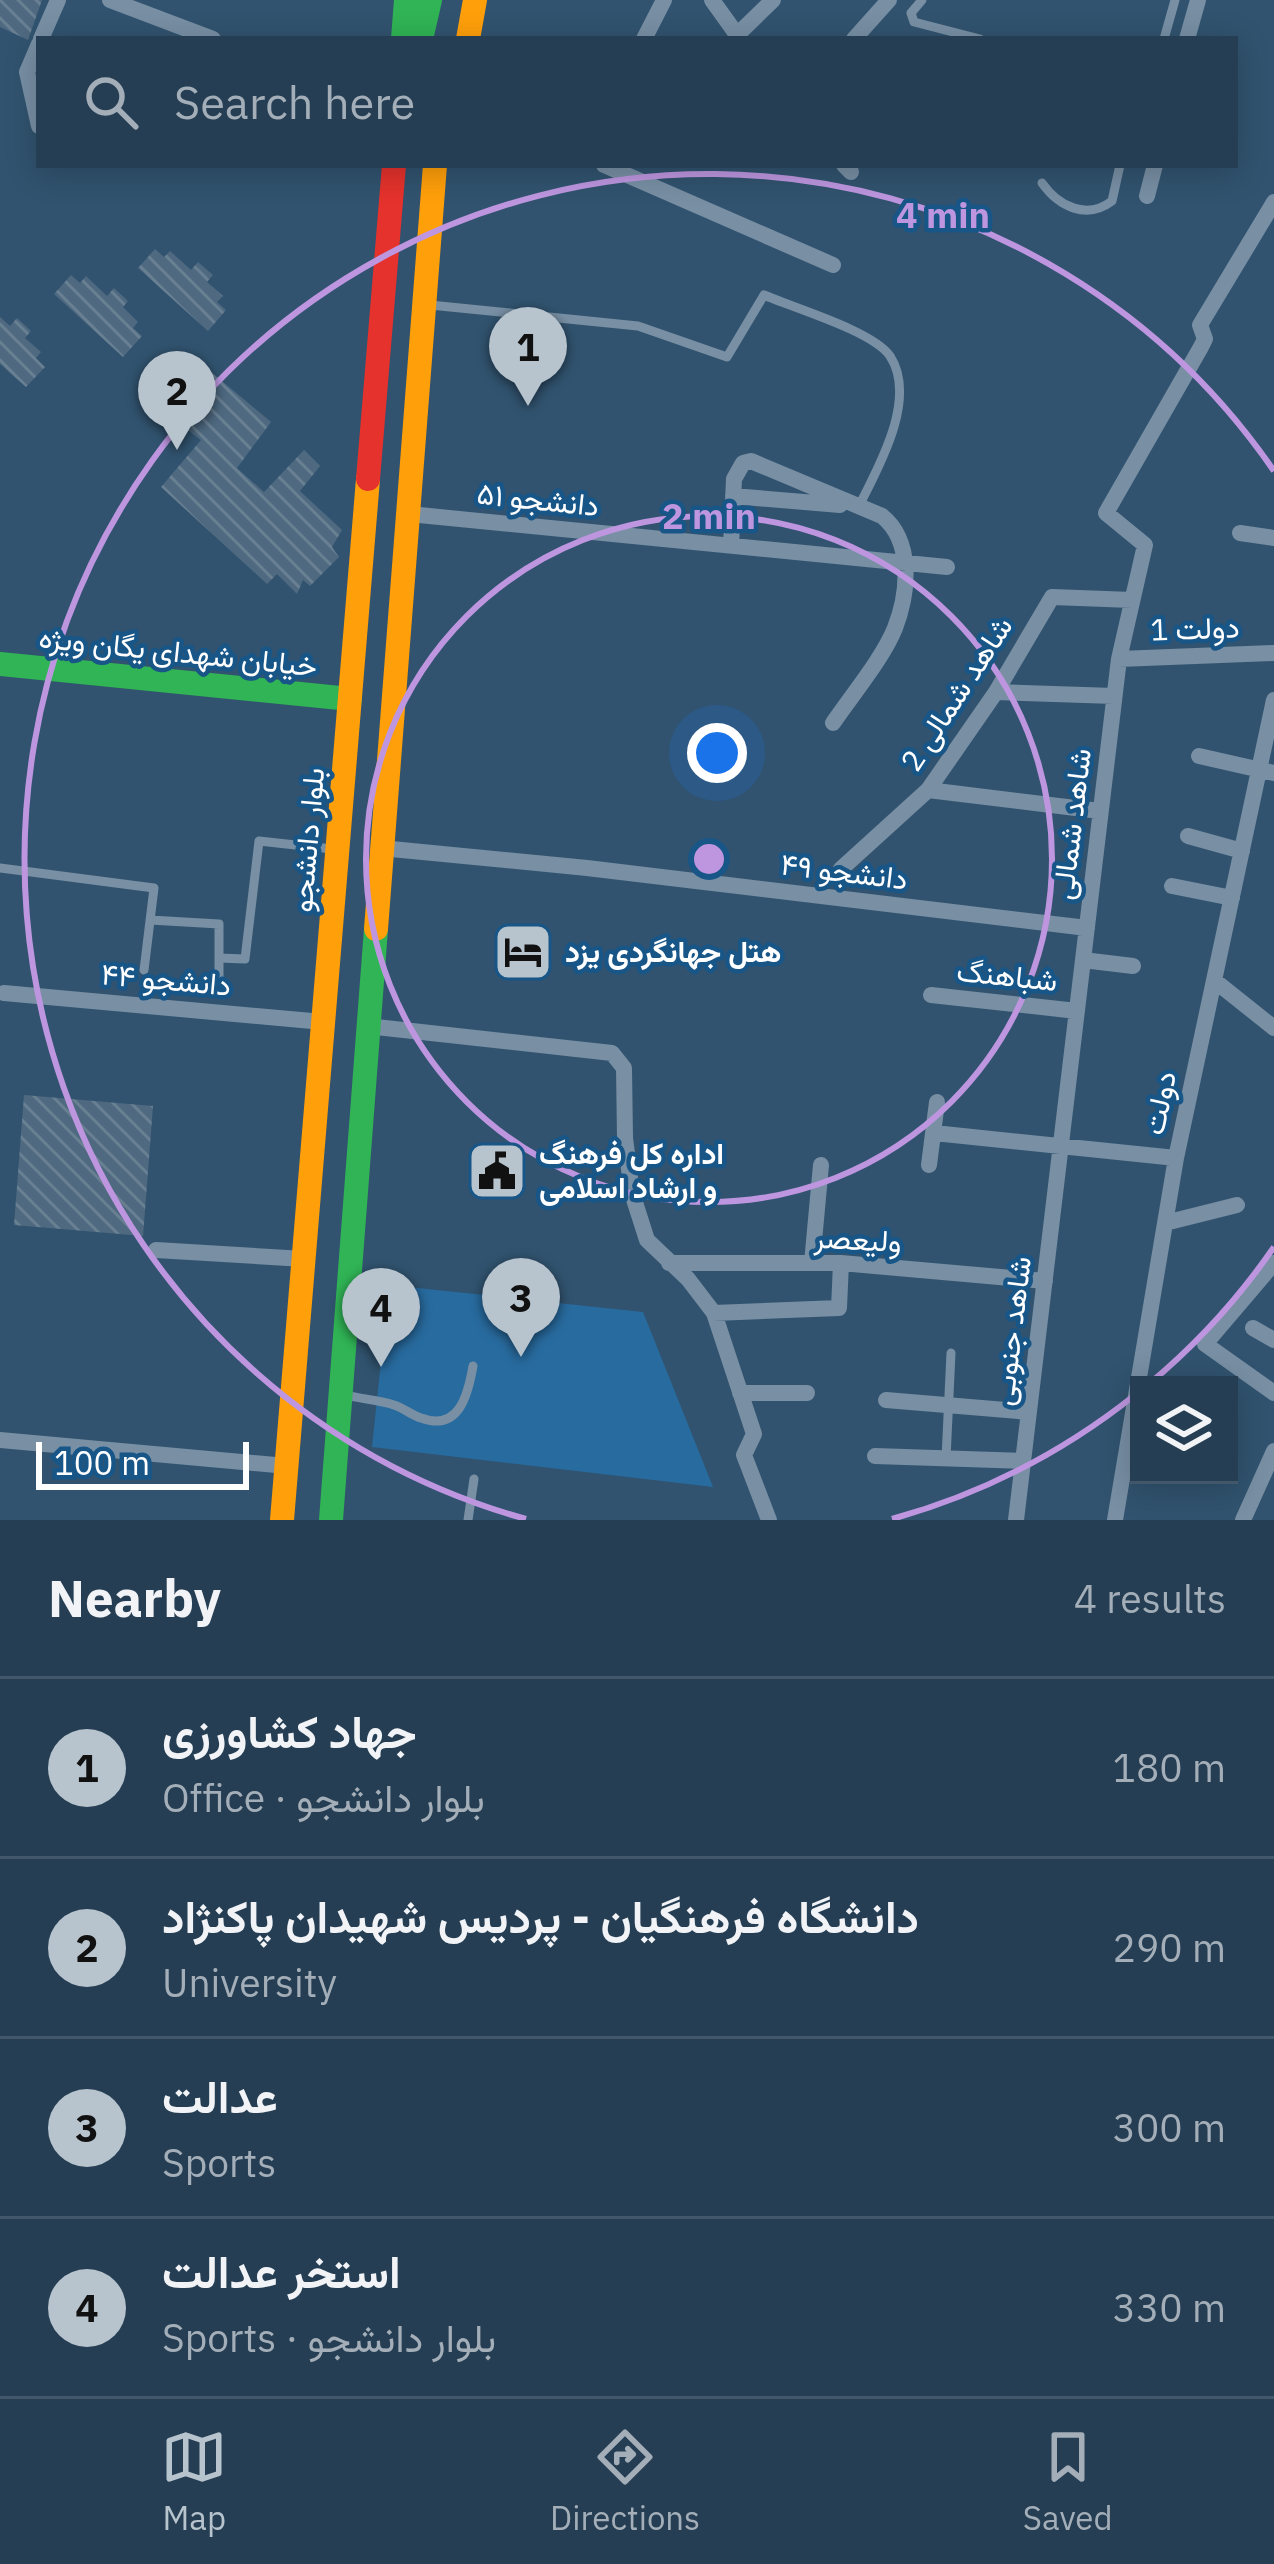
<!DOCTYPE html>
<html lang="en">
<head>
<meta charset="utf-8">
<style>
	body { margin:0; font-family:"IBM Plex Sans",Vazirmatn,sans-serif; background:#31495d; color:#f1f3f6 }
	.controls { position:absolute; right:36px; bottom:36px; display:grid; overflow:hidden; border-radius:0px; box-shadow:0 6px 30px #0003 }
	.controls button { width:108px; height:108px; display:grid; place-items:center; padding:0; border:0; border-bottom:3px solid #42576a; background:#253e53; color:#f1f3f6; font:60px sans-serif }
	.scale { position:absolute; left:36px; bottom:30px; width:213px; box-sizing:border-box; padding-left:12px; border:6px solid #fff; border-top:0; font-size:33px; line-height:42px; white-space:nowrap; color:#fff; -webkit-text-stroke:9px #185688; paint-order:stroke }
	.you { position:absolute; left:717px; top:753px; width:42px; height:42px; margin:-30px; border:9px solid #fff; border-radius:50%; background:#1a73e8; box-shadow:0 0 0 18px #1a73e833 }
	.badge { display:grid; place-items:center; width:78px; height:78px; border-radius:50%; background:#b7c3cd; color:#111; font-size:39px; font-weight:700 }
	.pin { position:absolute; translate:-50% -99px; filter:drop-shadow(0 3px 6px #0008) }
	.pin::after { content:''; position:absolute; top:63px; width:42px; height:36px; background:inherit; clip-path:polygon(0 0,100% 0,50% 100%) }
	.list { margin:0; padding:0; list-style:none }
	h2 { display:flex; justify-content:space-between; align-items:center; height:156px; margin:0; padding:0 48px; font-size:51px }
	h2 small { font-size:39px; font-weight:400; color:#a3aeb8 }
	.list li { display:grid; grid-template-columns:78px 1fr auto; gap:36px; align-items:center; box-sizing:border-box; height:180px; padding:0 48px; border-top:3px solid #42576a }
	.list b { display:block; font-size:45px; white-space:nowrap }
	.list p { margin:0; font-size:39px; white-space:nowrap; color:#a3aeb8 }
	.list em { font-size:39px; font-style:normal; color:#a3aeb8 }
	.icon { flex:none; width:66px; height:66px; fill:none; stroke:currentColor; stroke-width:2; stroke-linecap:round; stroke-linejoin:round }
	.map { position:relative; flex:none; width:1274px; height:1520px; overflow:hidden }
	.search { position:absolute; background:#253e53; box-shadow:0 6px 30px #0003; left:36px; right:36px; top:36px; height:132px; display:flex; align-items:center; gap:30px; box-sizing:border-box; padding:0 42px; border-radius:0px; color:#a3aeb8; font-size:45px }
	.sheet { height:876px; background:#253e53 }
	nav { display:flex; justify-content:space-around; align-items:center; box-sizing:border-box; height:168px; border-top:3px solid #42576a; background:#253e53; font-size:33px; color:#a3aeb8 }
	nav a { display:grid; justify-items:center; gap:6px }
	nav .on { color:#b7c3cd }
	.map>svg:first-child { display:block }
</style>
</head>
<body>
<div class="map">
<svg width="1274" height="1520" viewBox="0 0 1274 1520">
	<defs>
		<pattern id="building-back-hatch" width="6" height="6" patternUnits="userSpaceOnUse" patternTransform="scale(3)"><rect width="6" height="6" fill="#4e6980"/><path d="M-1 5l2 2M0 0l6 6M5-1l2 2" fill="none" stroke="#698093"/></pattern>
	</defs>
	<rect width="100%" height="100%" fill="#31536f"/>
	<path fill="#286b9f" d="M389,1285l254,27 70,175 -341,-40z"/>
	<path fill="url(#building-back-hatch)" d="M0,0h42l-14,40 -28,-13z
		M155,249l9,8 6,-6 21,19 7,-8 15,13 -6,7 16,14 -6,6 9,8 -18,21 -70,-63z
		M71,275l9,8 6,-7 21,20 7,-8 14,13 -5,6 15,15 -5,6 9,8 -19,21 -69,-63z
		M0,317l10,9 7,-8 14,13 -6,7 16,14 -5,6 9,9 -19,20 -26,-23z
		M204,366l67,56 -34,46 27,24 40,-42 16,16 -20,25 42,39 -10,17 7,10 -29,29 -7,-6 -6,14 -20,-20 -10,10 -106,-97 40,-47 -27,-20 18,-22 -11,-11z
		M24,1095l129,11 -10,130 -129,-11z"/>
	<g fill="none" stroke-linecap="round" stroke-linejoin="round">
		<path stroke="#788fa4" stroke-width="9" d="M922,0l-11,13 3,9 66,17
			M1164,39l11,-39
			M1042,183c17,24 45,37 70,18l8,-36
			M430,305l208,21 89,31 37,-62c30,13 109,36 126,61 28,43 -12,112 -31,150
			M0,868l154,20 -10,82
			M150,920l69,4v53
			M219,958l26,1 14,-118 73,8
			M346,1395c15,4 33,5 48,10 10,3 17,10 27,13 38,14 47,-23 52,-52
			M946,1458l5,-105
			M468,1520l6,-41"/>
		<path stroke="#788fa4" stroke-width="16" d="M110,0l103,39
			M712,0l28,39
			M737,35l36,-35
			M41,39l17,-39
			M644,39l20,-39
			M854,39l35,-39
			M1187,39l11,-39
			M39,44l-12,28 12,54
			M604,165l229,100
			M844,165l7,7
			M1147,196l8,-31
			M733,496l107,9
			M409,514l538,53
			M1240,533l34,5
			M731,546l3,-67 9,-16 8,-2 131,55c31,25 27,76 13,112 -12,30 -43,67 -62,95
			M1119,659l155,-6
			M996,692l118,4
			M1199,756l75,17
			M928,790l172,21
			M1188,836l54,15
			M381,848l206,20 500,60
			M841,869l87,-79 68,-98 56,-95 80,3
			M1172,886l60,12
			M1083,960l50,6
			M1215,981l59,47
			M4,993l319,29
			M931,995l146,16
			M367,1026l245,27 12,15 1,70 7,55 15,47 41,39 26,34 40,121 -10,21 25,65
			M934,1133l242,25
			M929,1165l8,-63
			M1165,1223l72,-18
			M156,1250l148,9
			M669,1263h172l204,18
			M812,1263l9,-98
			M1274,1263l-69,81 69,49
			M714,1313l125,-5 2,-45
			M1253,1328l21,12
			M740,1393h67
			M886,1400l143,12
			M0,1440l287,26
			M875,1456l148,5
			M1016,1520l103,-861 26,-114 -39,-32 95,-166 4,-8 -5,-14 74,-123
			M1115,1520l61,-362 98,-458
			M1243,1520l31,-69"/>
		<path stroke="#30b455" stroke-width="24" d="M403,39l3,-39
			M421,39l9,-39
			M0,664l350,35
			M331,1520l45,-591"/>
		<path stroke="#ff9f0a" stroke-width="24" d="M468,39l7,-39
			M376,929l59,-764
			M282,1520l86,-1041"/>
		<path stroke="#e5322d" stroke-width="24" d="M368,479l26,-314"/>
	</g>
	<g fill="none" stroke="#bd96df" stroke-width="6">
		<circle cx="709" cy="859" r="343"/>
		<path d="M1274 1247A685 685 0 0 1 1149 1384M1135 1395A685 685 0 0 1 892 1519M526 1519A685 685 0 1 1 1274 471"/>
	</g>
	<defs>
		<symbol id="hotel-square" viewBox="-11 -11 22 22"><rect x="-9" y="-9" width="18" height="18" rx="4" fill="#b7c3cd" stroke="#185688"/><path d="M-6-4.5h1.5V1H6V5H4.5V3h-9V5H-6ZM-4 0a1.8 1.8 0 1 1 3.6 0ZM.5 0V-2.5h3Q6-2.5 6 0Z" fill="#111"/></symbol>
		<symbol id="civic-square" viewBox="-11 -11 22 22"><rect x="-9" y="-9" width="18" height="18" rx="4" fill="#b7c3cd" stroke="#185688"/><path d="M-.6-6.5H3V-4.5H.6V-3L4-1V1h2V6H-6V1h2V-1L-.6-3ZM-1.2 2.5V6h2.4V2.5Z" fill="#111"/></symbol>
	</defs>
	<g fill-rule="evenodd">
		<use href="#hotel-square" x="490" y="919" width="66" height="66"/>
		<use href="#civic-square" x="464" y="1138" width="66" height="66"/>
	</g>
	<g text-anchor="middle" stroke-width="9" stroke-linejoin="round" paint-order="stroke">
		<g font-size="30" fill="#fff" stroke="#185688">
			<text transform="translate(538 500) rotate(6)" y="10">دانشجو ۵۱</text>
			<text transform="translate(1195 629) rotate(-2)" y="10">دولت 1</text>
			<text transform="translate(178 652) rotate(6)" y="10">خیابان شهدای یگان ویژه</text>
			<text transform="translate(957 694) rotate(-57)" y="10">شاهد شمالی 2</text>
			<text transform="translate(1072 824) rotate(-83)" y="10">شاهد شمالی</text>
			<text transform="translate(308 840) rotate(-85)" y="10">بلوار دانشجو</text>
			<text transform="translate(844 872) rotate(7)" y="10">دانشجو ۴۹</text>
			<text transform="translate(1007 976) rotate(6)" y="10">شباهنگ</text>
			<text transform="translate(166 980) rotate(5)" y="10">دانشجو ۴۴</text>
			<text transform="translate(1160 1103) rotate(-78)" y="10">دولت</text>
			<text transform="translate(858 1240) rotate(3)" y="10">ولیعصر</text>
			<text transform="translate(1012 1331) rotate(-83)" y="10">شاهد جنوبی</text>
		</g>
		<g font-size="30" font-weight="bold" fill="#fff" stroke="#185688" text-anchor="start">
			<text x="565" y="962">هتل جهانگردی یزد</text>
			<text x="539" y="1164">اداره کل فرهنگ<tspan x="539" dy="34">و ارشاد اسلامی</tspan></text>
		</g>
	</g>
	<circle cx="709" cy="859" r="18" fill="#bd96df" stroke="#185688" stroke-width="6"/>
	<g font-size="36" text-anchor="middle" font-weight="bold" fill="#bd96df" stroke="#185688" stroke-width="9" stroke-linejoin="round" paint-order="stroke">
		<text x="943" y="228">4 min</text>
		<text x="709" y="529">2 min</text>
	</g>
</svg>
<div class="controls">
<button><svg class="icon" aria-label="layers" viewBox="0 0 24 24"><path d="M12 4l9 5-9 5-9-5zM3 14l9 5 9-5"/></svg></button>
</div>
<div class="scale">100 m</div>
<div class="you"></div>
<div class="pin badge" style="left:528px;top:406px">1</div>
<div class="pin badge" style="left:177px;top:450px">2</div>
<div class="pin badge" style="left:521px;top:1357px">3</div>
<div class="pin badge" style="left:381px;top:1367px">4</div>
<div class="search"><svg class="icon" aria-label="search" viewBox="0 0 24 24"><circle cx="10" cy="10" r="6"/><path d="M15 15l6 6"/></svg>Search here</div>
</div>
<section class="sheet">
<h2>Nearby<small>4 results</small></h2>
<ul class="list">
<li><span class="badge">1</span><div><b>جهاد کشاورزی</b><p>Office · بلوار دانشجو</p></div><em>180 m</em></li>
<li><span class="badge">2</span><div><b>دانشگاه فرهنگیان - پردیس شهیدان پاکنژاد</b><p>University</p></div><em>290 m</em></li>
<li><span class="badge">3</span><div><b>عدالت</b><p>Sports</p></div><em>300 m</em></li>
<li><span class="badge">4</span><div><b>استخر عدالت</b><p>Sports · بلوار دانشجو</p></div><em>330 m</em></li>
</ul>
</section>
<nav>
<a class="on"><svg class="icon" aria-label="map" viewBox="0 0 24 24"><path d="M3 6l6-2 6 2 6-2v14l-6 2-6-2-6 2zM9 4v14M15 6v14"/></svg>Map</a>
<a><svg class="icon" aria-label="directions" viewBox="0 0 24 24"><path d="M12 3l9 9-9 9-9-9zM9 14v-3h6M13 9l2 2-2 2"/></svg>Directions</a>
<a><svg class="icon" aria-label="saved" viewBox="0 0 24 24"><path d="M7 4h10v16l-5-4-5 4z"/></svg>Saved</a>
</nav>
</body>
</html>
